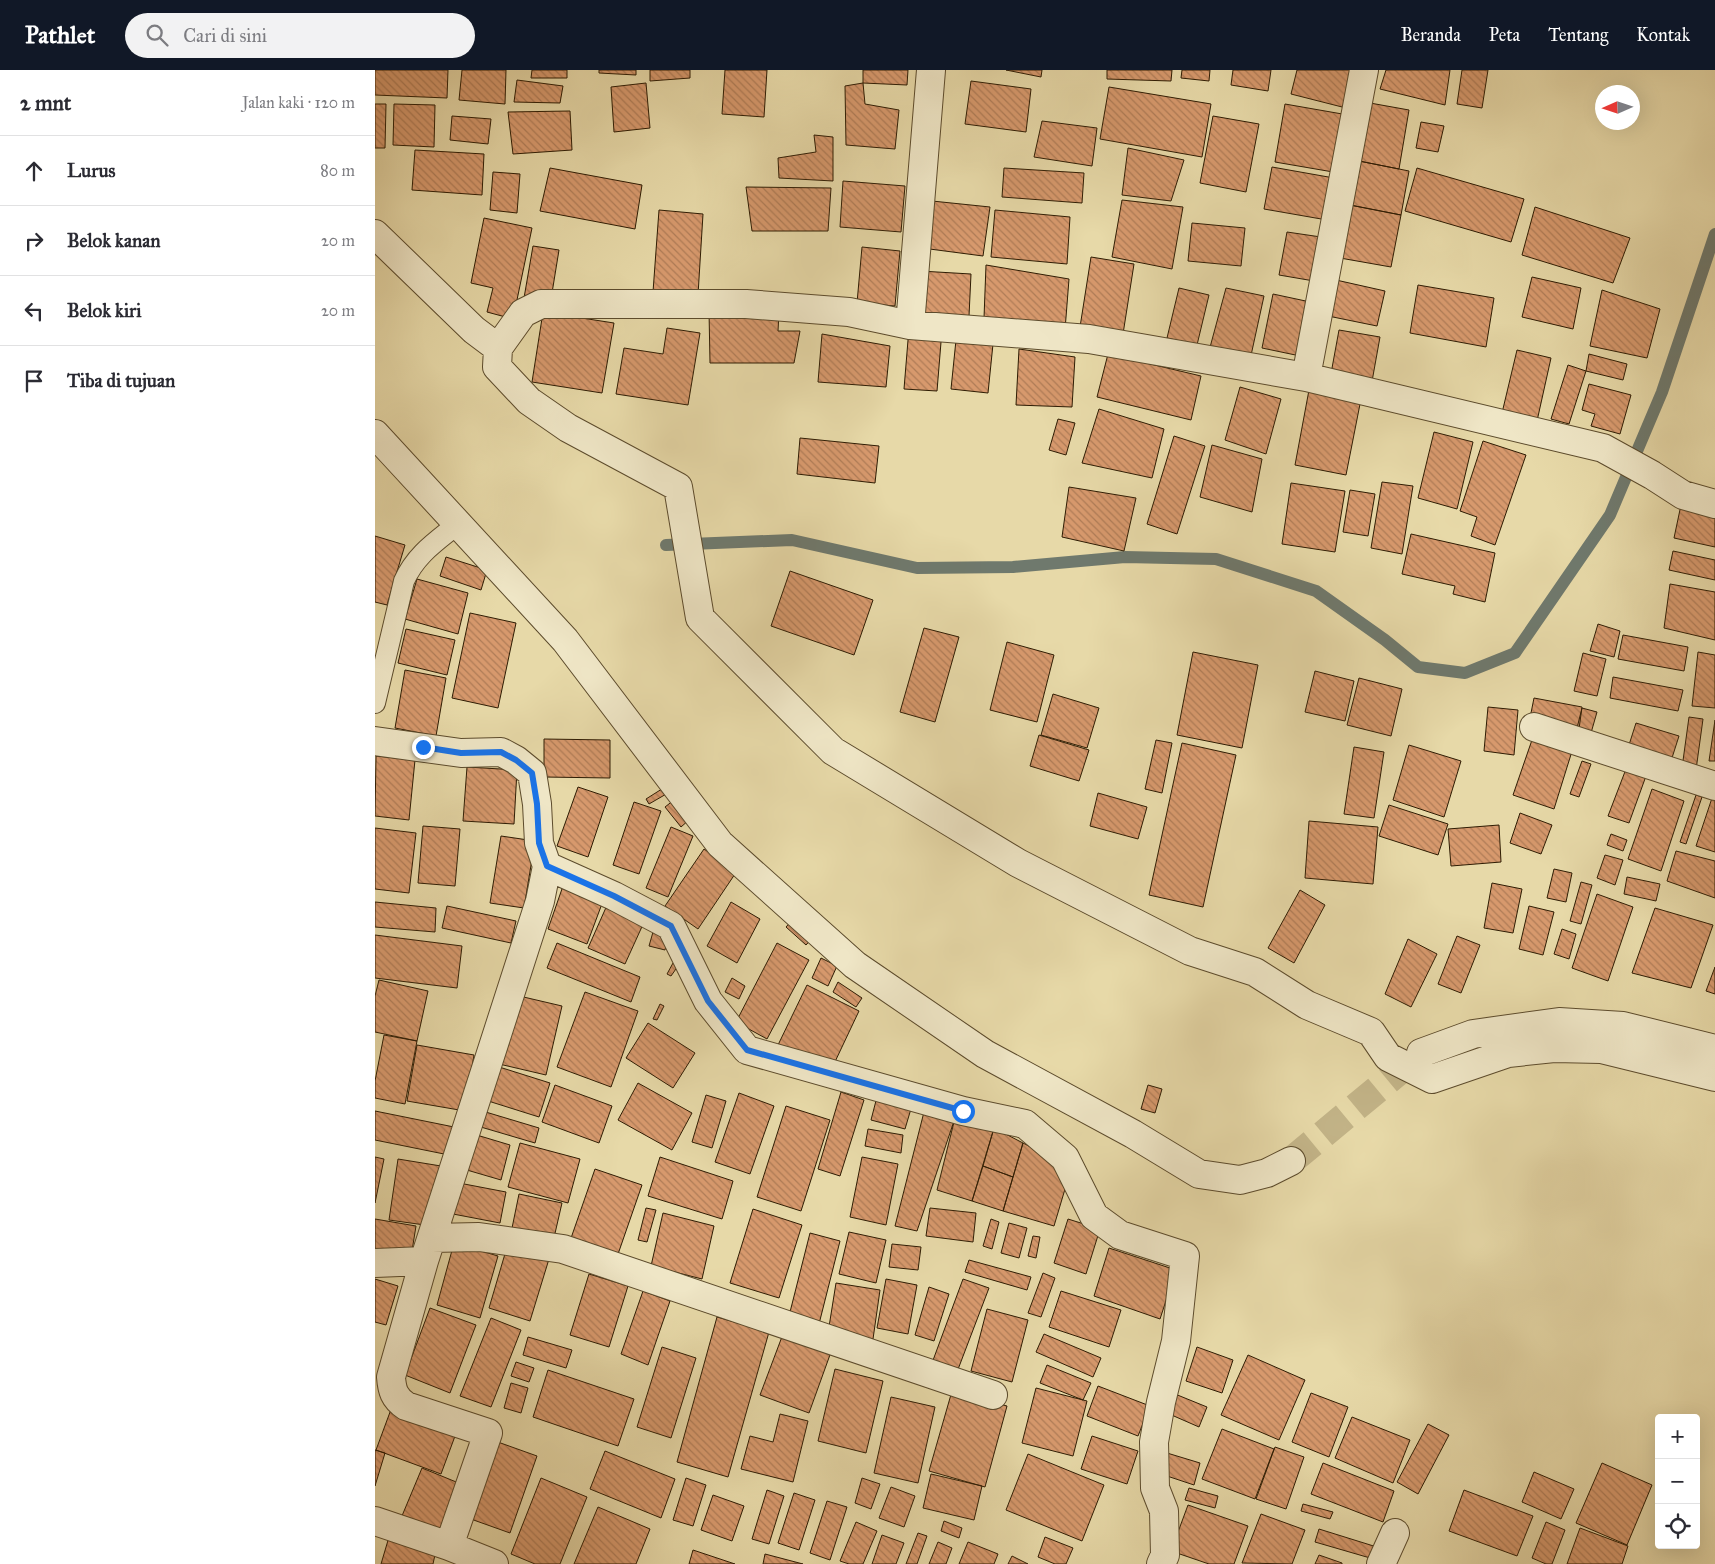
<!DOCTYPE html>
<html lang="id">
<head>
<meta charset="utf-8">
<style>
	body { margin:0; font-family:"IM FELL Great Primer",serif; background:#f2f2f3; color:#2b2b33 }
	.controls { position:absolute; right:15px; bottom:15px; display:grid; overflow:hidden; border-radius:5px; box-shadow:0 5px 20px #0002 }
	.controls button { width:45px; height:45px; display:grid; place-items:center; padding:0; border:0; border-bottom:1px solid #e1e1e2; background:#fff; color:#2b2b33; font:25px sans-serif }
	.compass { position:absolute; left:1220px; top:15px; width:45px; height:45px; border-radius:50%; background:#fff; box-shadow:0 5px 20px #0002; rotate:267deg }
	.stop { position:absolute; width:15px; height:15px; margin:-11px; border:4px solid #1a73e8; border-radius:50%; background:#fff }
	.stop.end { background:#1a73e8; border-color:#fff; box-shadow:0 1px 5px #0008 }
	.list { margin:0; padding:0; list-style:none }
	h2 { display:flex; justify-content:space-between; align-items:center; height:65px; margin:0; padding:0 20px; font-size:21px }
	h2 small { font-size:16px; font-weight:400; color:#7c7c81 }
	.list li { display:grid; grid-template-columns:32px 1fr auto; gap:15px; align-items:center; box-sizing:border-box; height:70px; padding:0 20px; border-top:1px solid #e1e1e2 }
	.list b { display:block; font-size:19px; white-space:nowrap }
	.list em { font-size:16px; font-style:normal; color:#7c7c81 }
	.icon { flex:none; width:28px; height:28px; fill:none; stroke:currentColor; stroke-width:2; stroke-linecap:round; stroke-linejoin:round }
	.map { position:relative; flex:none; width:1340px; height:1494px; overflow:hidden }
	header { display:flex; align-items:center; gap:30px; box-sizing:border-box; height:70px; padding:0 25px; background:#111827; color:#fff }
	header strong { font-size:24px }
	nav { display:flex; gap:28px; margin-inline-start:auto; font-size:18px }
	.search { width:350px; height:45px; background:#f2f2f3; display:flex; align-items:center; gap:12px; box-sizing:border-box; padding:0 18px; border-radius:28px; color:#7c7c81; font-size:19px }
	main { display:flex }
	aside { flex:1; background:#fff }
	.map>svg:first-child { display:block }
</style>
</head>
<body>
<header>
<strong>Pathlet</strong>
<div class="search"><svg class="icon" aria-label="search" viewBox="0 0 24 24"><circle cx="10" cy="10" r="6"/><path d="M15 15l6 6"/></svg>Cari di sini</div>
<nav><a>Beranda</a><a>Peta</a><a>Tentang</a><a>Kontak</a></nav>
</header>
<main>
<aside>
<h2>2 mnt<small>Jalan kaki · 120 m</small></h2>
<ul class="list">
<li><svg class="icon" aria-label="ahead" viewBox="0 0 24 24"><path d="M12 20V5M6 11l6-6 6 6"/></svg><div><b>Lurus</b></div><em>80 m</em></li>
<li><svg class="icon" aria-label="right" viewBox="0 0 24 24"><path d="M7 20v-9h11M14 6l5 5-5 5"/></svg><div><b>Belok kanan</b></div><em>20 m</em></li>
<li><svg class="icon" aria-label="left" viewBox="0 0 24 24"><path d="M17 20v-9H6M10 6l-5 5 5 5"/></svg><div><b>Belok kiri</b></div><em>20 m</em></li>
<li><svg class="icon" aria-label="arrive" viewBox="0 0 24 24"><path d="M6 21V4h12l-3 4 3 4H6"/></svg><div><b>Tiba di tujuan</b></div></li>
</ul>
</aside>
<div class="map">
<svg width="1340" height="1494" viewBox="0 0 1340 1494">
	<defs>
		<pattern id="building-back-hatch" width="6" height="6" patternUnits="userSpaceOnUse" patternTransform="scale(1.25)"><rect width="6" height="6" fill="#d7996d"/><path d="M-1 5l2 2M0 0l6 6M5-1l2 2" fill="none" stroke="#af7c57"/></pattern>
	</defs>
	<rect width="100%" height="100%" fill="#e7d9a8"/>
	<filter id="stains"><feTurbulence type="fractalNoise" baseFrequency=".004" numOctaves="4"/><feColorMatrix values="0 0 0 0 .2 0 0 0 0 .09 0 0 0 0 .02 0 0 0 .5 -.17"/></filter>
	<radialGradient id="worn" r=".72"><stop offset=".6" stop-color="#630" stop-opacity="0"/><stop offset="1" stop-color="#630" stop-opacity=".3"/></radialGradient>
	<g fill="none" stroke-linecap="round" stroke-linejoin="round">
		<path stroke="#6f796d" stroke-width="12" d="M291,475l126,-5 125,28 96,-1 112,-10 91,2 100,32 69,49 33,27 47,6 50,-20 95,-138 52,-123 53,-158"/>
	</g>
	<path fill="url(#building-back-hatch)" stroke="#2e1c03" d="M0,0h73l-1,28 -72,-3z
		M87,0h44l-1,34 -46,-4z
		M157,0h35v8h-36z
		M224,0h37v5l-37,-2z
		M275,0h40v8l-40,3z
		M350,0h42l-3,47 -42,-3z
		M488,0h45l-1,15 -44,-2z
		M631,0h36l-1,7z
		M732,0h65l-1,11 -64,-2z
		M807,0h28l-1,11 -28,-3z
		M858,0h38l-3,21 -37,-6z
		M922,0h58l-9,38 -55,-14z
		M1011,0h64l-5,35 -65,-16z
		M1087,0h26l-6,38 -25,-4z
		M142,10l46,6 -3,17 -46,-1z
		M596,11l60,8 -5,43 -61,-8z
		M271,13l4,45 -36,4 -3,-45z
		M488,13l2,21 34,6 -4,39 -49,-4 -1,-59z
		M734,17l102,17 -9,53 -102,-18z
		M995,33l39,7 -10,59 -40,-8z
		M0,34h11l-1,44h-10z
		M19,34l41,1 -1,42 -41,-2z
		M910,34l63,11 -9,58 -64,-11z
		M195,41l2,39 -59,4 -5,-42z
		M77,46l39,3 -3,25 -38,-4z
		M838,46l46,8 -13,68 -46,-9z
		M667,51l55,7 -5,38 -58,-9z
		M1046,52l23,4 -6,26 -22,-4z
		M439,65l19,2v44l-54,-3 -1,-20 38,-6z
		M753,78l56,12 -13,41 -49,-6z
		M40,80l69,4 -2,41 -70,-5z
		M984,91l50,10 -8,44 -51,-10z
		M897,97l62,11 -7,42 -63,-11z
		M175,98l92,17 -7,44 -95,-18z
		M629,98l80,5 -2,30 -80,-6z
		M1042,98l107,31 -13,43 -106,-31z
		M118,102l27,2 -3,39 -27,-3z
		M468,111l62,5 -4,46 -61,-5z
		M371,117l85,1 -3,43h-76z
		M747,130l61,7 -11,62 -60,-12z
		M557,131l58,6 -7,49 -61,-8z
		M975,135l51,10 -10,52 -51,-9z
		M1160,137l95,31 -17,45 -91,-28z
		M284,140l44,4 -5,81 -45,-3z
		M620,140l75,7 -3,47 -76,-7z
		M109,148l48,10 -19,91 -26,-7 6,-24 -22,-5z
		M817,153l53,5 -4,38 -53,-5z
		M912,162l34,5 -7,44 -35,-6z
		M158,176l26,4 -7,43 -14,-2 -2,9 -12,-2z
		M487,177l38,4 -5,55 -38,-3z
		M716,187l43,7 -11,70 -43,-7z
		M611,195l83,14 -4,51 -81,-12z
		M545,201l51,3 -2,42 -52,-3z
		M1157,207l49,11 -8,41 -51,-12z
		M961,210l49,11 -8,35 -49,-10z
		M1043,215l76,13 -8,49 -76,-14z
		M804,218l30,7 -12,50 -30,-7z
		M851,218l38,8 -14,64 -41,-9z
		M1227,220l58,19 -13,49 -57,-12z
		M898,224l42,9 -10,54 -43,-9z
		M334,241l70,2 -1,18h22l-6,32h-84z
		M168,242l71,11 -12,70 -70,-11z
		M292,258l33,5 -12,72 -72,-11 8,-46 39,6z
		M534,258l33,2 -5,61 -33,-2z
		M964,260l41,7 -9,50 -41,-8z
		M447,264l68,12 -4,41 -68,-5z
		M581,270l37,4 -5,49 -37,-4z
		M644,279l56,8 -3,50 -56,-2z
		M1142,280l34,8 -14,63 -35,-8z
		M733,284l93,22 -10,44 -94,-23z
		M1214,284l38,10 -4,16 -37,-9z
		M1193,295l18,6 -17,53 -18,-5z
		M1214,314l42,11 -11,39 -29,-8 4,-12 -13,-4z
		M865,317l41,12 -15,55 -41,-14z
		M934,320l52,9 -15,76 -51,-10z
		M724,339l65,20 -12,49 -70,-15z
		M683,349l17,4 -9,32 -17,-5z
		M1059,362l39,10 -16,67 -39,-11z
		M799,366l31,10 -28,88 -30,-10z
		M425,368l79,8 -4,37 -78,-9z
		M1108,371l43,14 -31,90 -24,-9 6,-19 -17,-6z
		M837,375l50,14 -10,53 -52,-15z
		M1007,412l31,4 -11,68 -31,-6z
		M916,413l54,8 -10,61 -53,-8z
		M694,417l67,11 -12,53 -62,-14z
		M975,420l25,4 -7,42 -25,-4z
		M1306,435l34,7v35l-41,-9z
		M1036,464l84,19 -10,49 -32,-8 2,-8 -53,-12z
		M0,466l30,9 -18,60 -12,-3z
		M1298,481l42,9v20l-46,-10z
		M71,487l41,13 -6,20 -41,-14z
		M415,501l83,29 -19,55 -83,-29z
		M42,509l51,14 -10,41 -53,-15z
		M1295,514l45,8v48l-51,-12z
		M95,543l46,10 -18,85 -46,-10z
		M1223,554l22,7 -6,26 -24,-6z
		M549,558l35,9 -24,85 -35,-10z
		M31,559l49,11 -8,35 -49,-12z
		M1248,565l65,12 -4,24 -66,-12z
		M632,572l47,13 -17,67 -47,-12z
		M818,582l65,13 -16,83 -65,-13z
		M1323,582l17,3v53l-23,-2z
		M1208,583l23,6 -9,37 -23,-5z
		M30,600l41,8 -10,58 -41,-8z
		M940,601l39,10 -9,40 -40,-9z
		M1238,607l70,13 -5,21 -68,-13z
		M984,608l43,11 -11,47 -44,-11z
		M678,624l46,14 -12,40 -46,-13z
		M1159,628l48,9 -3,22 -49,-11z
		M1113,637l30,3 -4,45 -30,-4z
		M1207,638l15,4 -8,28 -14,-4z
		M1314,647l14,2 -7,51 -14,-2z
		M1340,650v41h-6z
		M1261,653l43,13 -8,25 -43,-13z
		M664,665l50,15 -10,31 -49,-15z
		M1158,667l40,11 -19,61 -41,-14z
		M169,669l66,1v38l-66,-1z
		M781,670l16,3 -10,50 -17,-4z
		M807,673l54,12 -33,152 -54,-12z
		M1034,675l52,16 -17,56 -51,-17z
		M979,677l30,5 -10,66 -30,-4z
		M1,686l39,4 -6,60 -34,-4z
		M1207,691l9,3 -12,33 -9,-3z
		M92,697l50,3 -3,54 -51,-3z
		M1251,699l20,7 -17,47 -21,-7z
		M203,717l30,10 -20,60 -31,-11z
		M290,717l3,6 -19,11 -3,-5z
		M1277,719l32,12 -23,70 -33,-12z
		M1339,722h1v60l-19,-6z
		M723,723l49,14 -9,32 -48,-13z
		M1321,725l6,2 -16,47 -6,-2z
		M299,730l16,19 -9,8 -16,-20z
		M259,732l27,9 -22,63 -26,-9z
		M1014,735l59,19 -10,31 -59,-19z
		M1145,743l32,12 -11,29 -31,-11z
		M934,751l69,6 -5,57 -68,-6z
		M1124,755l2,37 -50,4 -3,-37z
		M48,756l37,3 -5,57 -37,-3z
		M296,757l22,9 -25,61 -22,-9z
		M0,758l41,5 -7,60 -34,-4z
		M1236,764l16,6 -4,11 -16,-6z
		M126,766l34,5 -11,67 -34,-5z
		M329,779l33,22 -39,58 -33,-23z
		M1301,781l39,10v37l-48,-17z
		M1230,785l18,5 -8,25 -18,-7z
		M1179,799l18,4 -6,29 -19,-4z
		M1252,807l33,7 -4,17 -32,-7z
		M1206,812l11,3 -11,39 -11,-3z
		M1117,813l30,6 -9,44 -29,-5z
		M188,816l40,15 -16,43 -39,-15z
		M925,820l25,15 -31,58 -26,-15z
		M1222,824l36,13 -25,74 -36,-13z
		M0,832l61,6 -1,24 -60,-5z
		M356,832l29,17 -23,44 -30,-17z
		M233,833l37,17 -20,44 -37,-16z
		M72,836l69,15 -5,22 -69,-15z
		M1154,836l25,6 -11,43 -24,-6z
		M1280,838l58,17 -22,63 -59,-15z
		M420,847l20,18 -9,10 -20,-18z
		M1187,859l14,5 -7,25 -15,-5z
		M278,862l15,5 -3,13 -16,-4z
		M0,865l87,11 -5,42 -82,-10z
		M1082,866l23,9 -19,48 -23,-9z
		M1033,869l29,15 -26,53 -26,-13z
		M182,873l83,34 -9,25 -84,-34z
		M402,873l32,17 -42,79 -31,-17z
		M446,888l16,8 -9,20 -16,-8z
		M298,893l5,3 -7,10 -4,-2z
		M1340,897v27l-9,-3z
		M357,908l13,8 -6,13 -14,-7z
		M4,910l49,11 -11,50 -42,-9v-36z
		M463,912l24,16 -6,9 -23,-15z
		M432,915l52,26 -26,55 -55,-21z
		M210,922l53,19 -27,76 -54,-20z
		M140,925l47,11 -16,69 -47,-11z
		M285,934l4,2 -7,14 -4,-1z
		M273,953l47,30 -22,35 -47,-30z
		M9,965l33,6 -12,63 -30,-6v-17z
		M42,975l57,10 -9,56 -58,-10z
		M121,996l54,17 -11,34 -54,-17z
		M263,1013l54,30 -20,37 -54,-30z
		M180,1015l57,21 -13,37 -57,-21z
		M773,1015l14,4 -7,24 -14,-4z
		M466,1022l23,8 -24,76 -22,-7z
		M364,1023l35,13 -24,68 -35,-12z
		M503,1023l35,9 -8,27 -34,-9z
		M331,1025l20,6 -14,47 -20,-6z
		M411,1036l44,14 -29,91 -44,-14z
		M550,1038l30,10 -38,113 -22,-5z
		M104,1040l60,18 -4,15 -61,-18z
		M0,1041l79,16 -5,28 -74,-15z
		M580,1048l39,10 -22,73 -35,-11z
		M619,1058l29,15 -10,34 -30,-11z
		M493,1059l35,6 -2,18 -36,-7z
		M95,1063l40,12 -9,35 -41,-12z
		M145,1073l60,16 -12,44 -60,-16z
		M648,1073l27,14 18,22 -14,47 -51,-15z
		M0,1087l9,2 -9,44z
		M285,1087l73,24 -11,38 -74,-23z
		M487,1087l36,7 -12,61 -36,-8z
		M23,1089l43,7 -9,60 -43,-6z
		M608,1096l30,11 -10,34 -31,-10z
		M220,1099l47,16 -25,72 -47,-16z
		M84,1113l47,9 -6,31 -47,-9z
		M144,1124l43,9 -9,39 -42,-9z
		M271,1138l10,2 -9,32 -9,-2z
		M555,1138l46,5 -3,29 -47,-6z
		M378,1139l49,16 -23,73 -49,-15z
		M288,1143l51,13 -12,53 -51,-13z
		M0,1149l41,7 -5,31 -36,-6z
		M616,1149l8,3 -7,27 -9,-3z
		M693,1149l32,10 -14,45 -32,-11z
		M634,1153l18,5 -8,30 -18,-5z
		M474,1162l37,8 -10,43 -37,-9z
		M435,1163l30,8 -21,83 -30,-8z
		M658,1166l7,1 -4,21 -8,-2z
		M79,1173l44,13 -18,62 -43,-13z
		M517,1174l29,3 -3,23 -29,-3z
		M132,1177l42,12 -19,62 -41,-13z
		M734,1178l67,22 -16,49 -66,-23z
		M594,1190l62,17 -4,13 -62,-18z
		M668,1203l12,5 -14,39 -13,-4z
		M214,1204l39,12 -19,61 -39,-12z
		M0,1209l23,7 -12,39 -11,-3z
		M511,1209l31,6 -9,49 -31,-6z
		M588,1209l26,9 -32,84 -25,-9z
		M461,1213l44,7 -7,49 -45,-6z
		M554,1217l20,7 -15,47 -19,-6z
		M268,1221l27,10 -22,64 -27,-11z
		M686,1221l60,19 -12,37 -60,-20z
		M55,1238l46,17 -26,68 -45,-18z
		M612,1239l41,11 -16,62 -41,-11z
		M342,1247l52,15 -41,145 -51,-15z
		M116,1248l30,12 -30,77 -31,-11z
		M408,1264l48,18 -22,61 -49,-18z
		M669,1264l57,24 -8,19 -57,-25z
		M153,1267l44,13 -6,18 -43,-13z
		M287,1277l34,11 -25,80 -34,-11z
		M822,1277l36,13 -11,33 -36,-12z
		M873,1285l57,25 -26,60 -58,-25z
		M141,1292l18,6 -5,14 -18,-6z
		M672,1295l44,18 -8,17 -43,-17z
		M460,1299l48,12 -17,72 -48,-12z
		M173,1300l86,29 -16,47 -85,-29z
		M136,1313l17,5 -7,25 -17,-5z
		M723,1316l52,20 -12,30 -51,-20z
		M661,1318l51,13 -14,55 -51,-13z
		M577,1321l55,15 -22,81 -56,-16z
		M936,1323l37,14 -19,50 -37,-15z
		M800,1324l32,13 -8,20 -32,-14z
		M516,1327l44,10 -17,76 -44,-10z
		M18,1334l65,24 -17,46 -65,-24z
		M405,1344l28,7 -15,61 -52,-13 9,-33 23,6z
		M977,1347l58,23 -17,43 -58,-25z
		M1053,1354l21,11 -31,59 -21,-12z
		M847,1359l52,20 -19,50 -53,-20z
		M717,1366l46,15 -11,33 -46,-15z
		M120,1371l42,15 -27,77 -42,-15z
		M900,1377l29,10 -18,52 -30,-10z
		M0,1380l10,3 -10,33z
		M230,1381l70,28 -14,39 -71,-29z
		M792,1383l33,10 -6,22 -33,-11z
		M653,1384l76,31 -22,56 -76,-31z
		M948,1393l71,28 -11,31 -72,-28z
		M1227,1393l50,22 -25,60 -51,-22z
		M47,1398l44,18 -23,56 -44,-19z
		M1159,1402l40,17 -13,30 -39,-17z
		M556,1404l51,12 -8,34 -51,-12z
		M166,1408l46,19 -27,67h-25l-24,-10z
		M311,1408l20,7 -13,41 -20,-6z
		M487,1408l18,6 -9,25 -16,-6z
		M516,1417l24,9 -11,31 -25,-9z
		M814,1418l29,8 -3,12 -30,-8z
		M392,1420l17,6 -15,48 -17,-5z
		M1089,1420l69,26 -16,40 -68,-25z
		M419,1423l21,7 -16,50 -21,-7z
		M338,1425l31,11 -12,35 -31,-11z
		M452,1431l20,6 -17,53 -20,-7z
		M928,1434l30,8 -3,7 -29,-8z
		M813,1435l60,21 -14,38h-25l-38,-13z
		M223,1437l52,22 -14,35h-62z
		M886,1444l44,16 -13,34 -50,-1z
		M569,1451l18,7 -3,10 -18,-7z
		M481,1452l21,9 -14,33h-14l-9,-3z
		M1171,1452l19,8 -13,34h-6l-14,-6z
		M1205,1458l48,18 -6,18h-55z
		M944,1459l61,19 -3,12 -62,-18z
		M543,1463l9,3 -10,28h-11z
		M507,1465l22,8 -8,21h-24z
		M14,1467l47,13 -3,14h-52z
		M670,1467l28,11 -7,16h-11l-17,-7z
		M563,1472l14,6 -6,16h-17z
		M593,1472l30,12 -4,10h-35z
		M318,1480l42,14h-46z
		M390,1484l38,10h-40z
		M944,1485l23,8v1h-27z
		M637,1486l16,8h-20z"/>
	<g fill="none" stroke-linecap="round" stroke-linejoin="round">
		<path stroke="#c2b387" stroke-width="28" stroke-dasharray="28 14" stroke-linecap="butt" d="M916,1091l130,-108"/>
		<defs>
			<path id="lane" d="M0,633l29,-122c12,-27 33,-40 55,-58"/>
			<path id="street" d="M0,164l99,96 24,18
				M535,255l21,-255
				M931,307l58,-307
				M0,364l190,206 155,204 135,121 130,89 148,80 66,40 41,6 27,-7 24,-12
				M1340,434l-32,-9 -31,-20 -49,-27 -297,-71 -217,-38 -179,-14 -61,-13 -103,-8h-205l-18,9 -25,35 -1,19 32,34 39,27 110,59 22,131 133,133 185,112 172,88 65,21 52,33 64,27 17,25 44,22 76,-26 46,-5 47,1 114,28
				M1159,657l181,59
				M0,671l86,12 40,-1 15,8 16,13 5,31 2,39 8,23 -7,35 -116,360 -33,116c1,13 3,21 15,29l82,27 -39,113
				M172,796l67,30 57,30 37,75 39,49 216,61 62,13 40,34 29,58 26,19 65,21 -9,85 -15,61 -7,40 1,46 9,23 1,44 -4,9
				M1046,983l52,-19 86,-12 64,4 92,23
				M57,1168l47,-1 84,12 430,146
				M0,1193l49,-2
				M0,1451l74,25 45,18
				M1006,1494l14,-31"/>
		</defs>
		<use href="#lane" stroke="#5c4b2c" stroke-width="22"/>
		<use href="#street" stroke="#5c4b2c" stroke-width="30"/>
		<use href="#lane" stroke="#efe6c6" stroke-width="20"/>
		<use href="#street" stroke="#efe6c6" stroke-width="28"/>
	</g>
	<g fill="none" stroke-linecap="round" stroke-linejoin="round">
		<path stroke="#1a73e8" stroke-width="6" d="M48,677l38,6 40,-1 15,8 16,13 5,31 2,39 8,23 67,30 57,30 37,75 39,49 216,61"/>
	</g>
	<rect width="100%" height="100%" filter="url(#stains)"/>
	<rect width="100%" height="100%" fill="url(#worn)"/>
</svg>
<div class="controls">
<button>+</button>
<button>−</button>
<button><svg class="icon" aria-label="locate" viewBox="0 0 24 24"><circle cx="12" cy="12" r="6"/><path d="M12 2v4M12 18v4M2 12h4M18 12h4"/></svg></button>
</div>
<svg class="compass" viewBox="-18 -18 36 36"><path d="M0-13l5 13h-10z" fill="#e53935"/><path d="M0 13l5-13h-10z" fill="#7c7c81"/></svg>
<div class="stop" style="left:588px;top:1041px"></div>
<div class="stop end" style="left:48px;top:677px"></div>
</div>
</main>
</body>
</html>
